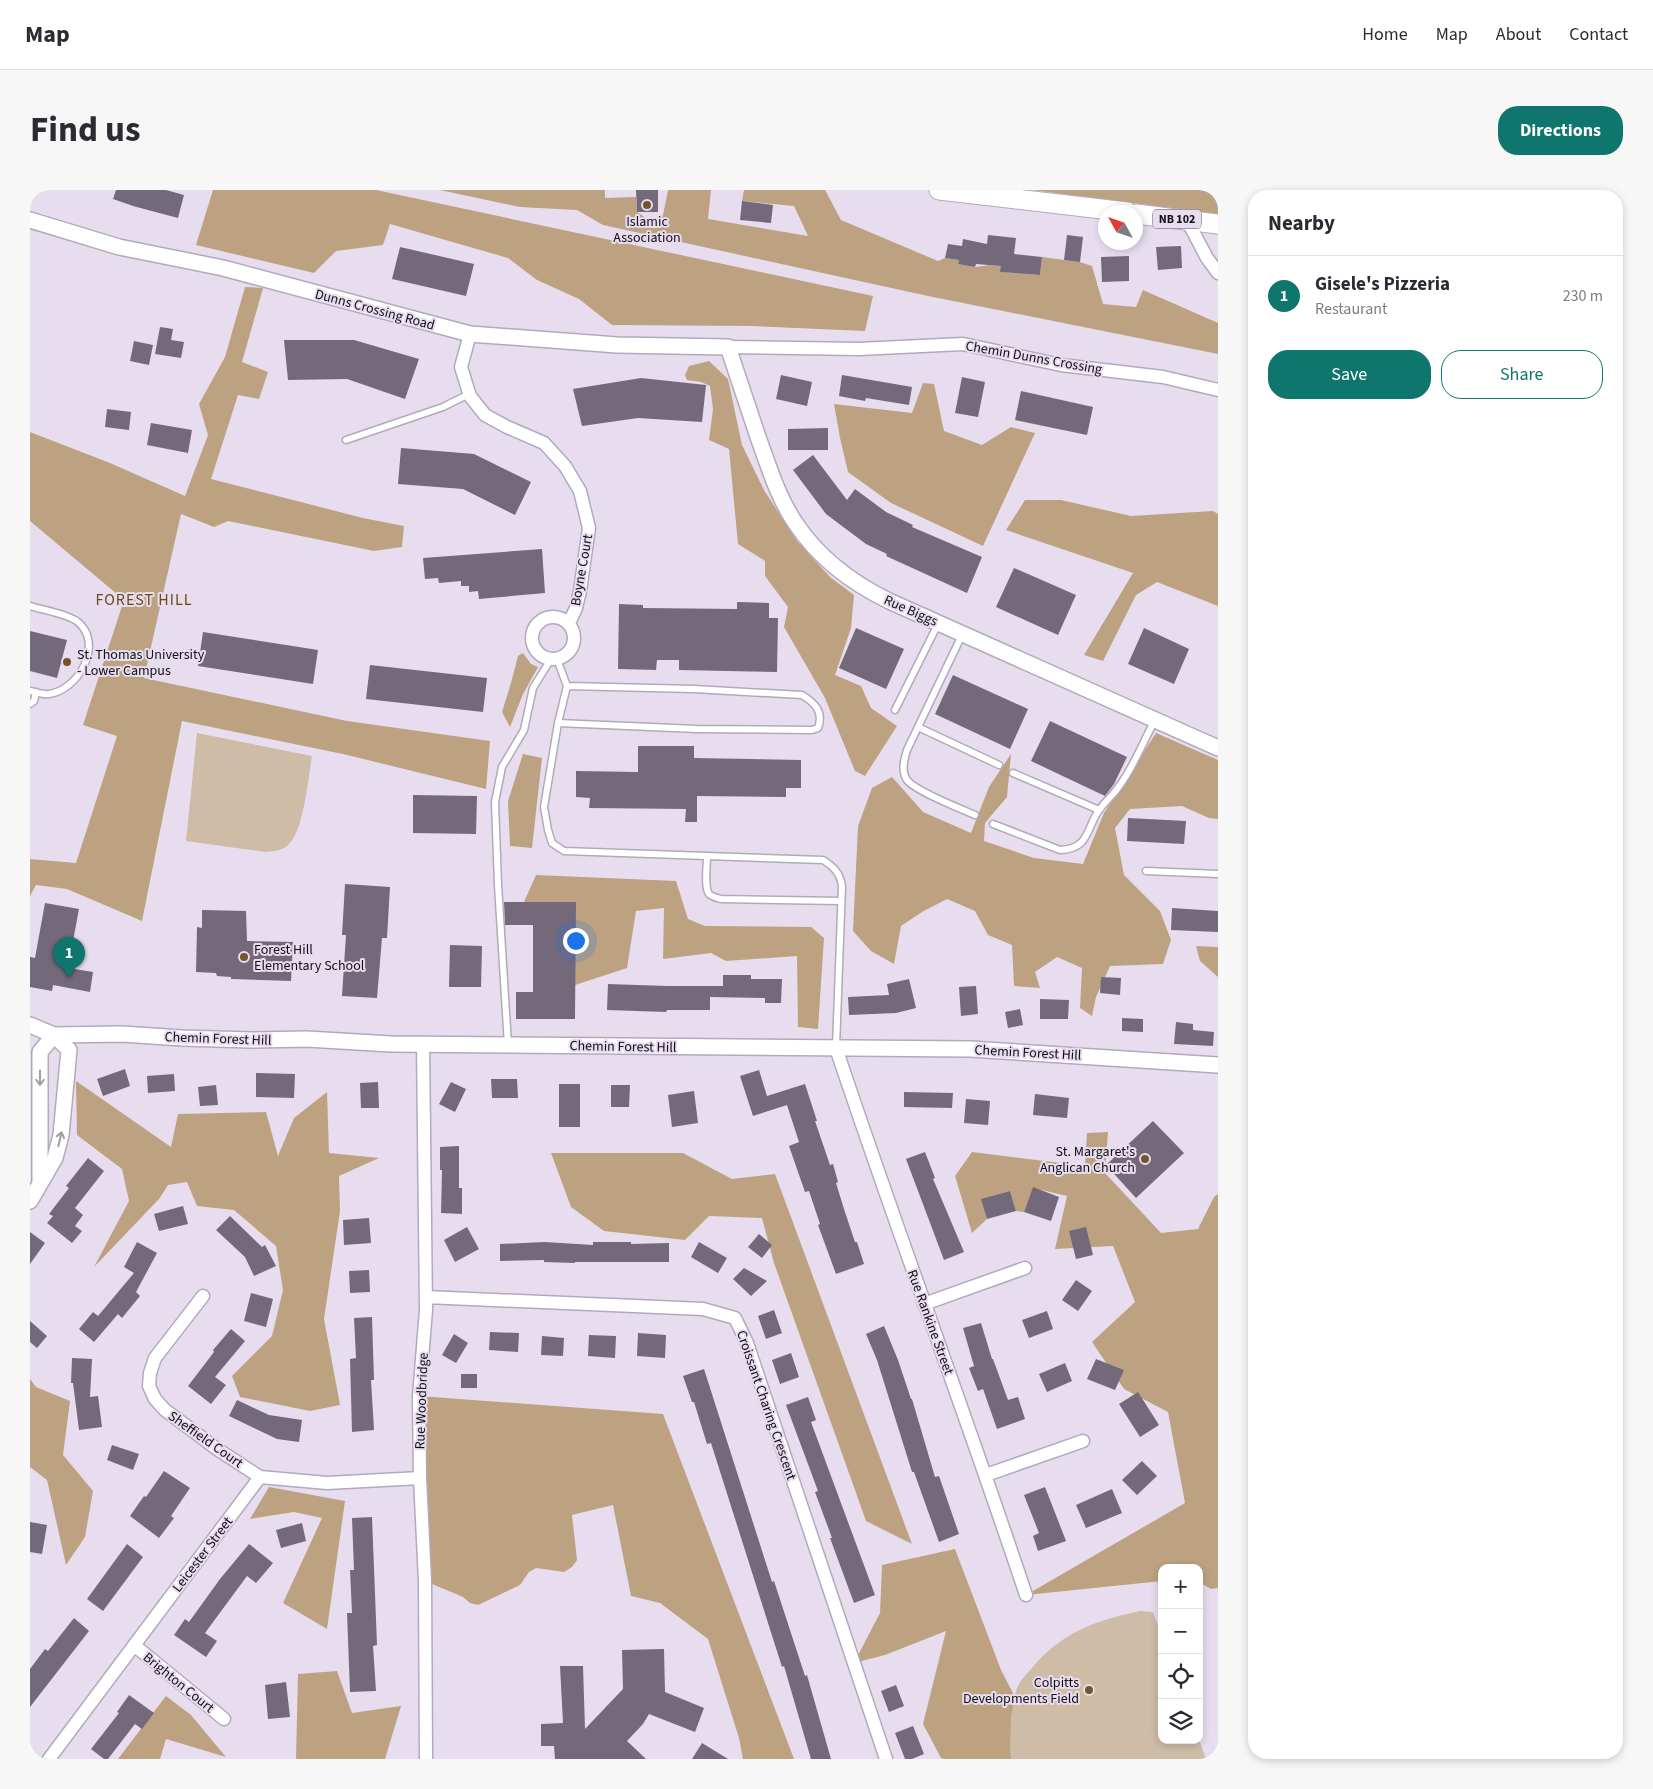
<!DOCTYPE html>
<html lang="en">
<head>
<meta charset="utf-8">
<style>
	body { margin:0; font-family:"Source Sans 3",sans-serif; background:#f7f7f7; color:#2b2b33 }
	.controls { position:absolute; right:15px; bottom:15px; display:grid; overflow:hidden; border-radius:10px; box-shadow:0 2px 8px #0003 }
	.controls button { width:45px; height:45px; display:grid; place-items:center; padding:0; border:0; border-bottom:1px solid #e1e1e2; background:#fff; color:#2b2b33; font:25px sans-serif }
	.compass { position:absolute; left:1068px; top:15px; width:45px; height:45px; border-radius:50%; background:#fff; box-shadow:0 2px 8px #0003; rotate:310deg }
	.you { position:absolute; left:545px; top:750px; width:18px; height:18px; margin:-12px; border:4px solid #fff; border-radius:50%; background:#1a73e8; box-shadow:0 0 0 8px #1a73e833 }
	.badge { display:grid; place-items:center; width:32px; height:32px; border-radius:50%; background:#0f766e; color:#fff; font-size:16px; font-weight:700 }
	.pin { position:absolute; translate:-50% -41px; filter:drop-shadow(0 1px 2px #0008) }
	.pin::after { content:''; position:absolute; top:26px; width:18px; height:15px; background:inherit; clip-path:polygon(0 0,100% 0,50% 100%) }
	.list { margin:0; padding:0; list-style:none }
	h2 { display:flex; justify-content:space-between; align-items:center; height:65px; margin:0; padding:0 20px; font-size:21px }
	h2 small { font-size:16px; font-weight:400; color:#7c7c81 }
	.list li { display:grid; grid-template-columns:32px 1fr auto; gap:15px; align-items:center; box-sizing:border-box; height:80px; padding:0 20px; border-top:1px solid #e1e1e2 }
	.list b { display:block; font-size:19px; white-space:nowrap }
	.list p { margin:0; font-size:16px; white-space:nowrap; color:#7c7c81 }
	.list em { font-size:16px; font-style:normal; color:#7c7c81 }
	.actions { display:flex; gap:10px; padding:15px 20px }
	.actions a { flex:1; padding:11px 0; border:1px solid #0f766e; border-radius:20px; text-align:center; font-size:18px; color:#0f766e }
	.actions .main { background:#0f766e; color:#fff }
	.icon { flex:none; width:28px; height:28px; fill:none; stroke:currentColor; stroke-width:2; stroke-linecap:round; stroke-linejoin:round }
	.map { position:relative; flex:none; width:1188px; height:1569px; overflow:hidden; border-radius:20px }
	header { display:flex; align-items:center; gap:30px; box-sizing:border-box; height:70px; padding:0 25px; background:#fff; border-bottom:1px solid #e1e1e2 }
	header strong { font-size:24px }
	nav { display:flex; gap:28px; margin-inline-start:auto; font-size:18px }
	.intro { display:flex; align-items:center; justify-content:space-between; box-sizing:border-box; height:120px; padding:0 30px }
	h1 { margin:0; font-size:35px }
	.button { padding:12px 22px; border-radius:20px; background:#0f766e; color:#fff; font-size:18px; font-weight:700 }
	main { display:flex; gap:30px; padding:0 30px }
	aside { flex:1; background:#fff; border-radius:20px; box-shadow:0 2px 8px #0003 }
	.map>svg:first-child { display:block }
</style>
</head>
<body>
<header>
<strong>Map</strong>
<nav><a>Home</a><a>Map</a><a>About</a><a>Contact</a></nav>
</header>
<div class="intro"><h1>Find us</h1><a class="button">Directions</a></div>
<main>
<div class="map">
<svg width="1188" height="1569" viewBox="0 0 1188 1569">
	<rect width="100%" height="100%" fill="#e7ddef"/>
	<path fill="#cebca7" d="M167,543l115,23c-4,22 -8,75 -24,89 -6,6 -14,6 -22,7l-80,-11z
		M1110,1421l13,1 9,25v103h37l7,19h-195c-3,-21 -2,-56 8,-75 3,-6 8,-10 12,-15 31,-37 63,-48 109,-58z"/>
	<path fill="#bda281" d="M183,0h163l497,106 -8,35 -113,-5 -140,-1 -33,-26 -42,-19 -29,-22 -118,-34 -7,21 -47,6 -22,22 -118,-28z
		M410,0h165v8l31,-1 1,15 15,10 11,-7 5,-25h43l-3,29 100,17 -14,-30 -52,-5 2,-11h81l16,30 97,41 7,-3 14,2 -1,4 17,3 15,-2 11,1v6l39,3 2,-18 38,5 12,4 11,38 33,3 7,-17 75,33v31l-290,-58 -325,-71 -26,-15 -57,-3z
		M1002,0h186v24z
		M215,97l18,1 -21,74 26,10 -9,27 -21,-4 -27,84 152,39 41,8 -2,21 -28,4 -146,-30 -14,6 -33,-13 -37,164 203,43 143,20 -4,48 -143,-35 -161,-33 -40,200 -75,-32 -31,-4 -6,11v-37l46,4 41,-127 -34,-11 41,-125 -94,-79v-89l80,31 75,33 23,-61 -9,-31 26,-47z
		M679,171l19,18 14,66 22,45 33,51 33,36 24,18 -3,33 -16,47 26,11 10,22 26,18 -32,50 -10,-5 -30,-73 -41,-71 4,-20 -23,-31v-15l-27,-17 -9,-95 -20,-9 4,-31 -3,-23 -9,-4 -14,-2 -2,-5 4,-9z
		M893,193l11,1 10,47 38,14 29,-18 24,6 -52,113 -92,-43 -43,-31 -8,-34 -6,-34 78,9z
		M995,310h36l70,16 82,-5 5,3v92l-61,-24 -21,13 -33,66 -19,-6 49,-82 -127,-43z
		M493,463l8,11 7,3 -15,27 -13,33 -8,-15 9,-29 7,-27z
		M1126,543l62,27v59l-9,-1 -27,-12 -52,3 -15,19 9,47 36,36 11,29 -8,24 -53,2 -14,31 -4,19 -12,-8 2,-40 -25,-11 -22,15 5,16 -26,-2 -2,-41 -24,-10 -13,-24 -28,-12 -25,13 -21,14 -7,38 -23,-13 -18,-20 5,-105 14,-38 20,-11 31,35 48,21 18,-46 22,-33 -4,43 -22,26 -1,18 50,17 49,6 21,-51z
		M493,564l19,4 -10,90 -22,-2 -2,-45z
		M506,685l140,6 12,38 17,7 106,1 13,11 -6,91 -20,-2 -1,-71 -71,5 -15,-8 -48,6 1,-51 -28,3 -9,57 -52,17 -51,-83z
		M1166,756l22,1v30l-18,-16z
		M46,891l95,66 7,-33 88,-2 12,44 16,-38 33,-26 2,61 50,5 -40,18 1,35 -16,108 16,86 -30,6 -70,-14 -8,-21 40,-40 11,-46 -7,-44 -42,-36 -37,-4 -10,-24 -19,3 -9,14 -65,68 35,-66 -7,-32 -45,-34z
		M1078,942l-3,41 56,60 37,-4 16,-32 4,-3v394l-7,1 -12,-7v-14h-37v13l-136,14 159,-92 -17,-91 -44,-23 -32,-47 43,-40 -22,-56 -58,3 12,-53 -34,-8 -9,24 -8,-1 -6,-20 -28,8 5,20 -15,14 -17,-57 17,-24 113,14 2,-33z
		M521,963h132l49,26 43,-5 137,370 -46,-23 -92,-258 -12,-45 -53,-2 -24,24 -81,-9 -33,-24z
		M0,1189l6,8 34,14 -7,54 30,36 -8,46 -19,28 -19,-85 -17,-13z
		M389,1206l244,18 131,345h-51l-4,-21 -31,-99 -48,-36 -29,-7 -18,-91 -41,10 5,45 -5,7 -8,5 -28,-4 -7,4 -9,13 -42,20 -8,-2 -7,-6 -38,-16z
		M239,1297l76,14 -18,128 -44,-26 39,-85 -28,-6 -44,7z
		M925,1359l46,121 14,27 -4,20 -1,30 1,12h-67l-3,-1 -18,-34 23,-93 -61,24 -31,8 26,-50 2,-48z
		M307,1481l15,42 49,-7 -16,53h-89l2,-85z
		M136,1506l25,19 35,42 -60,-18 -6,20h-42z"/>
	<path fill="#73697a" d="M86,0h50l18,5 -6,23 -45,-12 -20,-7z
		M606,0h22v22h-21z
		M712,11l31,4 -2,18 -31,-3z
		M958,45l28,3 -2,16 28,3 -2,18 -40,-3 1,-6 -25,-2 -1,3 -17,-3 1,-4 -14,-2 3,-14 14,2 1,-7 24,5z
		M1037,45l16,2 -3,25 -16,-2z
		M1151,56l1,22 -24,2 -2,-23z
		M370,57l74,17 -8,32 -74,-17z
		M1099,66v25l-27,1 -1,-25z
		M130,137l13,2 -2,11 13,2 -3,16 -26,-4z
		M254,150h70l65,19 -14,40 -58,-20 -59,1z
		M104,151l19,4 -4,20 -19,-4z
		M751,185l31,7 -5,24 -31,-7z
		M812,185l70,12 -3,18 -43,-7 -1,3 -26,-5z
		M932,187l23,5 -7,35 -23,-4z
		M611,188l65,7 -4,37 -64,-4 -56,8 -9,-37z
		M991,201l72,16 -6,28 -72,-15z
		M77,219l24,3 -2,18 -24,-3z
		M121,233l41,7 -4,23 -41,-8z
		M798,238v22h-40v-21z
		M371,258l73,6 57,28 -16,33 -52,-26 -65,-5z
		M783,265l34,45 8,-11 31,23 27,13 -1,2 70,30 -15,36 -81,-37 1,-2 -21,-10 -40,-30 -33,-44z
		M512,359l3,44 -66,6 -1,-8 -9,1v-6h-8v-5l-22,2 -1,-5 -13,1 -2,-21z
		M984,378l62,27 -18,40 -62,-28z
		M707,412l32,1v15h9l-1,54 -98,-2v-10h-22l-1,10 -38,-1 1,-65 24,1v3l94,1z
		M826,438l48,21 -18,40 -47,-21z
		M1114,438l45,21 -15,35 -46,-20z
		M0,441l37,9 -10,38 -27,-7z
		M173,442l115,18 -5,34 -115,-18z
		M340,475l117,13 -4,34 -117,-13z
		M923,485l75,34 -18,40 -75,-35z
		M1020,531l77,36 -13,27 -9,12 -74,-35z
		M608,556h56v12l107,2v28h-15v9l-89,-1v26h-12l1,-13 -97,-1 1,-10 -14,-1v-26l62,1z
		M383,605l64,1 -1,38 -63,-1z
		M1098,628l58,3 -2,23 -57,-3z
		M315,694l45,3 -3,51h-5l-5,60 -35,-2 4,-61h-4z
		M474,712h72l-1,117h-59v-27h17v-67h-28z
		M15,713l34,6 -11,59 25,4 -3,20 -37,-7 -1,6 -22,-4v-30l5,1z
		M1142,718l46,3v21l-47,-2z
		M172,720l44,1 1,30 46,1 -2,39 -60,-2v-2l-14,-1 -1,-3 -20,-1 1,-45 5,1z
		M420,755l32,1 -1,41h-32z
		M693,785h28v4h31l-1,24h-16v-5l-55,-1v13h-43l-1,2 -59,-2 1,-26 59,2h56z
		M1071,787l20,1 -1,17 -20,-2z
		M879,789l7,29 -20,5 -47,2 -1,-18 41,-2 -2,-11z
		M946,796l2,28 -17,2 -2,-29z
		M1010,809l29,1 -1,19h-28z
		M990,819l3,16 -15,3 -3,-16z
		M1092,828l21,1v13l-21,-1z
		M1146,832l17,2v6l21,2 -1,14 -39,-2z
		M95,879l5,17 -27,10 -6,-17z
		M729,880l8,26 38,-12 12,37h-2l15,44 3,-1 5,18 -2,1 8,26 11,33h2l7,22 -28,10 -18,-49 2,-1 -11,-33 -4,1 -16,-46 10,-4 -12,-37 -34,11 -13,-40z
		M226,883l39,1 -1,24 -38,-1z
		M144,884l1,17 -27,2 -1,-17z
		M461,889h26l1,19h-26z
		M348,892l1,26h-18l-1,-25z
		M421,892l15,7 -11,23 -16,-8z
		M529,894h21v43h-21z
		M186,895l2,20 -18,1 -2,-19z
		M581,895h19l-1,22h-18z
		M664,901l4,32 -26,4 -4,-32z
		M874,902l49,1 -1,15 -48,-1z
		M1005,904l34,4 -2,20 -34,-3z
		M936,909l24,2 -2,24 -24,-2z
		M1123,931l31,32 -48,45 -30,-33z
		M429,956v42h3v26l-21,-1 1,-43h-2v-23z
		M895,962l10,26 -2,1 31,73 -20,8 -38,-101z
		M58,968l16,13 -29,37 8,7 -8,11 7,5 -10,12 -25,-20 6,-7 -4,-2 20,-26 -3,-2z
		M1003,997l26,10 -8,24 -27,-9z
		M980,1001l6,20 -29,8 -6,-20z
		M153,1016l5,18 -29,7 -5,-17z
		M200,1026l32,31 3,-2 11,21 -22,10 -9,-19 -29,-27z
		M339,1028l2,25 -27,2 -1,-25z
		M437,1037l12,22 -24,13 -11,-22z
		M1056,1037l7,28 -17,4 -7,-28z
		M0,1042l15,11 -15,21z
		M729,1044l13,11 -10,13 -14,-11z
		M107,1052l20,11 -21,39 4,4 -18,22 -4,-4 -24,28 -15,-13 14,-17 5,4 36,-43 -10,-6z
		M515,1052l48,3v-3h38v2l38,-1v19h-94v1l-31,-1v-2l-44,1v-17z
		M669,1052l28,16 -9,15 -27,-16z
		M714,1078l23,13 -16,15 -18,-17z
		M339,1080l1,22 -20,1 -1,-22z
		M1046,1090l16,11 -14,20 -16,-11z
		M221,1103l22,6 -7,28 -22,-6z
		M744,1120l8,23 -16,6 -8,-23z
		M1017,1121l6,18 -24,9 -7,-18z
		M342,1127l2,63h-3l3,50 -22,2 -2,-73 6,-1 -2,-40z
		M0,1131l17,15 -10,12 -7,-6z
		M951,1133l11,36h1l15,41 10,-3 7,22 -28,10 -14,-40 -5,2 -9,-23 5,-2 -11,-38z
		M854,1136l14,34 13,39h1l23,78 4,-1 20,58 -20,8 -25,-70h-2l-35,-112 -11,-26z
		M201,1139l14,12 -30,36 11,8 -15,19 -23,-18 26,-34 -1,-2z
		M460,1142l29,1 -1,19 -29,-2z
		M608,1143l28,2 -1,23 -28,-2z
		M424,1144l14,9 -12,20 -14,-8z
		M559,1145l27,1 -1,22 -27,-2z
		M512,1146l22,2 -1,18 -22,-1z
		M761,1163l8,24 -19,7 -8,-24z
		M42,1168l20,1 -2,38 8,-1 4,31 -23,3 -6,-47h-2z
		M1066,1169l28,11 -9,20 -28,-11z
		M1035,1173l7,18 -25,11 -8,-18z
		M674,1179l68,213 2,-1 31,95 2,-1 24,84h-20l-27,-93 -2,1 -71,-224 -4,1 -13,-42h-2l-9,-26z
		M431,1184h16v14h-16z
		M1108,1202l21,33 -19,12 -21,-33z
		M778,1207l8,23 -5,2 64,173 -21,8 -24,-65h2l-17,-46 3,-1 -32,-86z
		M207,1210l32,15 33,5 -3,22 -22,-3 -48,-23z
		M82,1255l27,9 -6,16 -26,-10z
		M1112,1271l15,15 -20,19 -15,-15z
		M134,1281l26,17 -19,28 3,2 -15,20 -29,-22 14,-20 2,1z
		M1015,1297l21,54 -28,10 -5,-15 6,-3 -15,-38z
		M1082,1299l10,24 -36,15 -10,-23z
		M342,1327l5,128 -4,1 3,45 -26,1 -3,-79h5l-2,-43h4l-2,-52z
		M0,1332l17,3 -5,29 -12,-2z
		M272,1333l4,18 -25,7 -5,-18z
		M97,1354l16,13 -40,54 -16,-12z
		M219,1354l24,19 -17,20 -9,-7 -42,57 12,8 -11,16 -32,-22 11,-16 4,3 31,-43z
		M44,1428l15,13 -59,76v-38l15,-20 3,2z
		M634,1459l1,43 39,16 -9,24 -46,-18 -6,10 -16,17 19,18h-91l-1,-13h-13v-22l22,-1 -3,-57h23l2,63 38,-40 -1,-39z
		M256,1492l4,35 -22,2 -3,-34z
		M866,1495l8,21 -15,6 -8,-21z
		M99,1505l25,18 -12,16 -7,-5 -27,35h-4l-13,-10 28,-36 -2,-1z
		M883,1536l11,28 -12,5h-7l-10,-26z
		M672,1553l26,16h-36z"/>
	<g fill="none" stroke-linecap="round" stroke-linejoin="round">
		<defs>
			<path id="service" d="M316,250l97,-33 26,-13
				M0,416c13,4 38,8 48,16 26,22 1,68 -29,72 -6,1 -13,-2 -19,-3
				M932,445l-55,115c-3,10 -6,21 0,30 8,11 54,29 68,35
				M527,469l10,27 -9,37 -14,84 4,23 4,13 12,8 259,9c11,7 17,13 19,26l-6,161
				M0,514l4,-3 2,-9
				M865,520l43,-86
				M528,533l139,6 115,1 6,-2c6,-16 -3,-25 -16,-33l-108,-6 -127,-3
				M888,537l81,38
				M983,583l86,37
				M963,634l67,26c31,-1 26,-24 40,-41 4,-6 9,-10 13,-15 18,-21 29,-50 42,-74
				M677,666c0,9 -3,31 2,38 3,3 8,4 12,5l120,2
				M1116,681l72,3
				M478,855l-10,-160 -3,-83 7,-35 22,-37 9,-42 18,-29"/>
			<path id="minor" d="M1157,30l20,38 11,15
				M440,144l-9,33 9,29 15,19 22,12 37,16 21,23 15,25 9,37 -9,63 -4,17 -7,15
				M698,157l131,2 104,-5 98,21 102,12 55,13
				M502 448a21 21 0 1 1 42 0a21 21 0 1 1-42 0Z
				M393,854l3,266 -7,86 1,82 5,103 1,178
				M806,858c61,183 129,364 190,547
				M173,1106l-48,62 -5,15 -1,13 6,13 10,11 52,39 43,28
				M396,1107l277,12 32,9 12,25 139,416
				M894,1114l101,-36
				M956,1285l97,-34
				M104,1455l90,74
				M19,1569l211,-282 67,6 93,-5"/>
			<path id="tertiary" d="M0,30l89,27 104,21 247,66 147,11 111,2c10,30 20,60 30,90 11,30 20,61 38,87 23,34 56,59 93,77l329,147
				M0,835l24,10 68,-1 60,4 69,2 56,-1 84,5 579,5 248,16
				M10,992v-130l14,-17
				M0,1011l25,-43 6,-23 8,-85 -15,-15"/>
			<path id="primary" d="M909,0l188,22
				M1106,24l82,10"/>
		</defs>
		<use href="#service" stroke="#b3a9bb" stroke-width="9"/>
		<use href="#minor" stroke="#b3a9bb" stroke-width="15"/>
		<use href="#tertiary" stroke="#b3a9bb" stroke-width="18"/>
		<use href="#primary" stroke="#b3a9bb" stroke-width="21"/>
		<use href="#service" stroke="#fff" stroke-width="6"/>
		<use href="#minor" stroke="#fff" stroke-width="12"/>
		<use href="#tertiary" stroke="#fff" stroke-width="15"/>
		<use href="#primary" stroke="#fff" stroke-width="19"/>
	</g>
	<defs><path id="oneway-shaft" d="M-6 0H5M1.5-3L5.5 0L1.5 3" fill="none" stroke-width="1.6" stroke-linecap="round" stroke-linejoin="round" transform="scale(1.25)"/></defs>
	<g stroke="#a09fa1">
		<use href="#oneway-shaft" transform="translate(10 888) rotate(90)"/>
		<use href="#oneway-shaft" transform="translate(30 949) rotate(-77)"/>
	</g>
	<g fill="#74542a" stroke="#e7ddef" stroke-width="2">
		<circle cx="617" cy="15" r="5"/>
		<circle cx="37" cy="472" r="5"/>
		<circle cx="214" cy="767" r="5"/>
		<circle cx="1115" cy="969" r="5"/>
		<circle cx="1059" cy="1500" r="5"/>
	</g>
	<g text-anchor="middle" stroke-width="4" stroke-linejoin="round" paint-order="stroke">
		<rect fill="#e7ddef" stroke="#514c56" stroke-width="1" x="1123" y="19.5" width="48" height="19" rx="4"/>
		<g font-size="12" font-weight="bold" fill="#110e14">
			<text x="1147" y="33">NB 102</text>
		</g>
		<g font-size="14" fill="#110e14" stroke="#e7ddef" text-anchor="start">
			<text x="617" y="36" text-anchor="middle">Islamic<tspan x="617" dy="16">Association</tspan></text>
			<text x="47" y="469">St. Thomas University<tspan x="47" dy="16">- Lower Campus</tspan></text>
			<text x="224" y="764">Forest Hill<tspan x="224" dy="16">Elementary School</tspan></text>
			<text x="1105" y="966" text-anchor="end">St. Margaret's<tspan x="1105" dy="16">Anglican Church</tspan></text>
			<text x="1049" y="1497" text-anchor="end">Colpitts<tspan x="1049" dy="16">Developments Field</tspan></text>
		</g>
		<g font-size="14" fill="#110e14" stroke="#e7ddef">
			<text transform="translate(345 119) rotate(15)" y="5">Dunns Crossing Road</text>
			<text transform="translate(1004 167) rotate(10)" y="5">Chemin Dunns Crossing</text>
			<text transform="translate(551 380) rotate(-80)" y="5">Boyne Court</text>
			<text transform="translate(881 420) rotate(24)" y="5">Rue Biggs</text>
			<text transform="translate(188 848) rotate(2)" y="5">Chemin Forest Hill</text>
			<text transform="translate(593 856) rotate(1)" y="5">Chemin Forest Hill</text>
			<text transform="translate(998 862) rotate(3)" y="5">Chemin Forest Hill</text>
			<text transform="translate(901 1132) rotate(70)" y="5">Rue Rankine Street</text>
			<text transform="translate(391 1211) rotate(-88)" y="5">Rue Woodbridge</text>
			<text transform="translate(737 1215) rotate(71)" y="5">Croissant Charing Crescent</text>
			<text transform="translate(176 1249) rotate(35)" y="5">Sheffield Court</text>
			<text transform="translate(172 1364) rotate(-53)" y="5">Leicester Street</text>
			<text transform="translate(149 1492) rotate(39)" y="5">Brighton Court</text>
		</g>
		<g font-size="16" letter-spacing="1" fill="#6a4715" stroke="#e7ddef">
			<text x="114" y="415">FOREST HILL</text>
		</g>
	</g>
</svg>
<div class="controls">
<button>+</button>
<button>−</button>
<button><svg class="icon" aria-label="locate" viewBox="0 0 24 24"><circle cx="12" cy="12" r="6"/><path d="M12 2v4M12 18v4M2 12h4M18 12h4"/></svg></button>
<button><svg class="icon" aria-label="layers" viewBox="0 0 24 24"><path d="M12 4l9 5-9 5-9-5zM3 14l9 5 9-5"/></svg></button>
</div>
<svg class="compass" viewBox="-18 -18 36 36"><path d="M0-13l5 13h-10z" fill="#e53935"/><path d="M0 13l5-13h-10z" fill="#7c7c81"/></svg>
<div class="you"></div>
<div class="pin badge" style="left:39px;top:788px">1</div>
</div>
<aside>
<h2>Nearby<small></small></h2>
<ul class="list">
<li><span class="badge">1</span><div><b>Gisele's Pizzeria</b><p>Restaurant</p></div><em>230 m</em></li>
</ul>
<div class="actions"><a class="main">Save</a><a>Share</a></div>
</aside>
</main>
</body>
</html>
